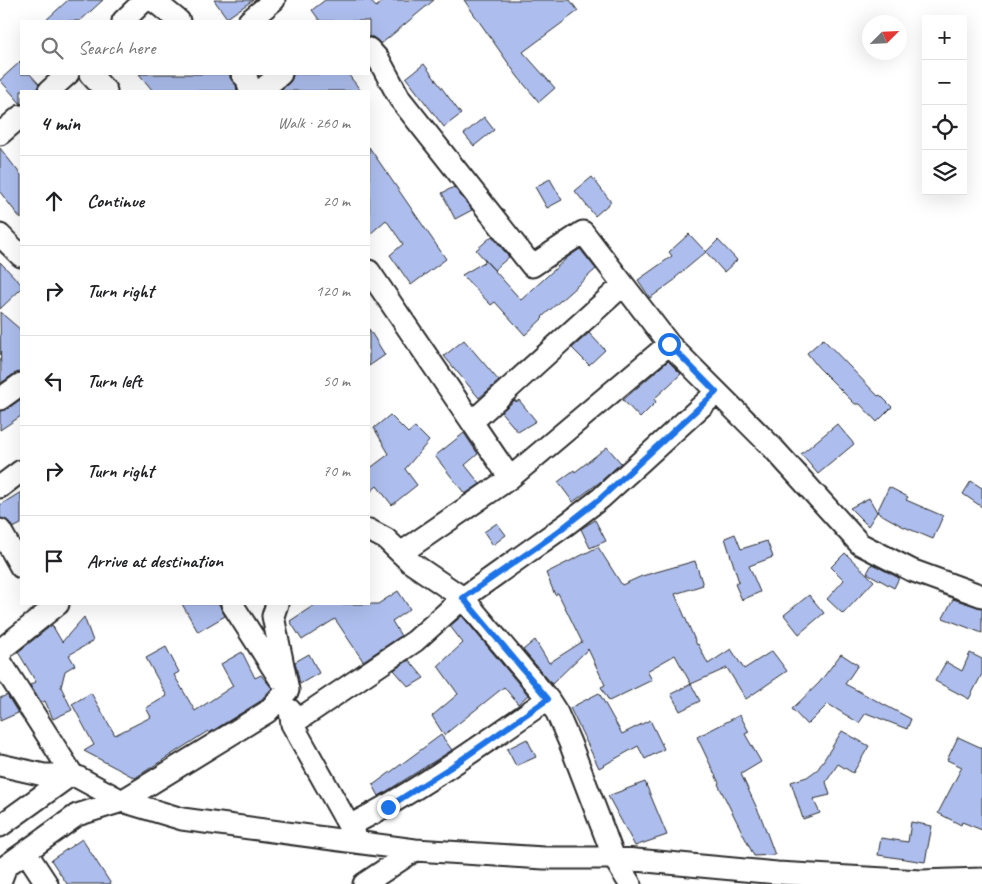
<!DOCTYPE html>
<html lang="en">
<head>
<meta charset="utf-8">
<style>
	body { margin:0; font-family:Caveat,sans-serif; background:#f2f2f2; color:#202124 }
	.controls { position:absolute; right:15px; top:15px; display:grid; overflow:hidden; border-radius:0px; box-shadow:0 5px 20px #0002 }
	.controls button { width:45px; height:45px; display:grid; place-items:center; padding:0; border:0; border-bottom:1px solid #e0e0e0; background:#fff; color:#202124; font:25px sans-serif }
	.compass { position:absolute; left:862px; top:15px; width:45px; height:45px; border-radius:50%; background:#fff; box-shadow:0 5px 20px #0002; rotate:66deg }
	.stop { position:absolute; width:15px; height:15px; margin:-11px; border:4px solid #1a73e8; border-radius:50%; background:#fff }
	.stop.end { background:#1a73e8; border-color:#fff; box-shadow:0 1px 5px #0008 }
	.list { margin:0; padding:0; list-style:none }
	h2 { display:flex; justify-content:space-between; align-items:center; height:65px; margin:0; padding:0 20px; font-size:21px }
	h2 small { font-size:16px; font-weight:400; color:#757577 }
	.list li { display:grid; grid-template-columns:32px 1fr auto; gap:15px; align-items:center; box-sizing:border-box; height:90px; padding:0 20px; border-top:1px solid #e0e0e0 }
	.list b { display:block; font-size:19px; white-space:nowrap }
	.list em { font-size:16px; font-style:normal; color:#757577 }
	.icon { flex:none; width:28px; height:28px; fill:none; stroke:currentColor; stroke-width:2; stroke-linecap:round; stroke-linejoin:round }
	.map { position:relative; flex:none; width:982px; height:884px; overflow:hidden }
	.search { position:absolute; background:#fff; box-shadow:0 5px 20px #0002; left:20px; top:20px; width:350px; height:55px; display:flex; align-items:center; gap:12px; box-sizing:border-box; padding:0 18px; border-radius:0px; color:#757577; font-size:19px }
	.panel { position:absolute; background:#fff; box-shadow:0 5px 20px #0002; left:20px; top:90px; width:350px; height:515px; border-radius:0px }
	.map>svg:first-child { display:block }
</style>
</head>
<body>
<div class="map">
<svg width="982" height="884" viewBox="0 0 982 884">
	<rect width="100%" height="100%" fill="#fff"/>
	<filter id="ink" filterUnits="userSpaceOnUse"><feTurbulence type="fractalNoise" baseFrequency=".02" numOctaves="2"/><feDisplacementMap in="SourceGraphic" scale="10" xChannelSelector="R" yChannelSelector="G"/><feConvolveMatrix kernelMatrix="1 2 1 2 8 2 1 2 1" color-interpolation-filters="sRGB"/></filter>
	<g filter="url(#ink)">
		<path fill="#adbeee" stroke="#2b2b2b" d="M68,0h35l-23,21h-35z
			M214,0h39l-26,18z
			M325,0h45l6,7 8,-7h50l-53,44 -8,-7h-4v-16h-49l-8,-11z
			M464,0h106l8,11 -55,41 32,36 -16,14 -21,-25z
			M21,61v13h9l9,10 -3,7h-15v13l-21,-24z
			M424,64l37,50 -17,13 -38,-49z
			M139,74h91v4l6,7 1,6h-84z
			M293,74h55l13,17h-81l9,-8z
			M484,117l10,13 -20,16 -10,-12z
			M369,147l77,112 -35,26 -21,-30 13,-11 -17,-24 -17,15z
			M0,148l21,27v44l-21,-27z
			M592,177l19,25 -16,14 -20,-25z
			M550,179l12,21 -15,8 -12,-21z
			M454,187l18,23 -17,9 -13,-26z
			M689,234l17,18 -31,26 1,1 -26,19 -12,-18 34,-24 -3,-4z
			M492,236l17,21 -15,13 -18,-20z
			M718,240l19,20 -13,12 -18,-20z
			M580,249l16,20 -54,48 1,1 -18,17 -30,-33 -4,3 -29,-30 24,-14 35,39 47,-43z
			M0,262l21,22v5l-21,20z
			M0,312l21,18v42l-7,2 -13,9z
			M369,329l16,26 -16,11z
			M589,333l16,17 -16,15 -17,-17z
			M823,339l55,57 2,-1 12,12 -15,15 -17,-18h-5l-37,-37 -11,-14z
			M464,340l35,41 -20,17 -35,-42z
			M668,361l13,13 -27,25 2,3 -16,16 -17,-18z
			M21,399v17l-21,14v-19l7,-2z
			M515,400l1,2 3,-2 17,21 -18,11 -17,-20z
			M390,415l18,18 7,-6 14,14 -24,28 12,16 -25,20 -15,-19 -8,7v-24l20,-15 -15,-26z
			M837,424l17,20 -36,30 -17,-20z
			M464,433l14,21 -13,11 15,19 -15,10 -30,-38z
			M607,447l14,16 -21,19 -27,20 -15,-20 16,-12 1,2z
			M971,481l11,7v19l-19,-13z
			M889,487l19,10 -2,3 37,16 -10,23 -31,-13 -25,-14z
			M21,492v32l-8,4 -6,-8 -7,-2v-13z
			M869,498l8,14 -9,14 -18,-18z
			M595,520l11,21 -16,7 -9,-19z
			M497,523l9,12 -13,10 -9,-13z
			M735,534l6,15 26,-8 6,16 -24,9 11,26 -18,8 -7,-16 4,-2 -14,-44z
			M598,547l24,38 20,-9 53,-15 8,24 -28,9 22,51 1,-1 10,20 23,-15 13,20 28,-18 15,20 -41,28 -19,-31 -36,16 -16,-29 -28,16 5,9 -43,21 -8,-14 4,-2 -17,-36 -36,35 -29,-34 12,-10 14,23 33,-21 -24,-49 -3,2 -9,-22z
			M845,553l29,28 -31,33 -16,-15 17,-19 -13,-13z
			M872,564l27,14 -5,10 -27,-15z
			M398,591l12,18 -18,12 9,15 -38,25 -28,-42 -33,21 -12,-19 26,-17h62z
			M809,595l15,18 -25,21 -15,-19z
			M953,599l29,9v25l-39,-15z
			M182,604h37l6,12 -27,16z
			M462,616l66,79 -10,9 -14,-17 -60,48 -12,-19 26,-22 -20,-28 25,-23 -13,-17z
			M84,617l9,24 -24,14 6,10 -10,6 -4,16 11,23 -19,9 -8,-18 -4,2 -11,-18 6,-3 -18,-30 34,-27 10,17z
			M166,647l13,25 -5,3 21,36 38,-25 -12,-22 21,-12 13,26 6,-3 11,13 -13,14 -50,31 -1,-2 -73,47 -51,-27 10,-6 -22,-41 19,-11 24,42 36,-18 -5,-9 21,-12 -21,-38z
			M970,653l12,6v15l-13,25 -34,-18 11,-19 16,9z
			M309,654l10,19 -19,11 -5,-22z
			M841,654l17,11 -13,19 66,35 -4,10 -41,-16 -7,10 -31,-19 -21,21 -15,-16 27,-26z
			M409,660l15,18 -15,9 -15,-17z
			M691,684l9,17 -20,10 -9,-17z
			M599,693l23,41 28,-14 14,29 -19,10 -7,-13 -39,22 -29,-60z
			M7,695l11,18 -18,8v-23z
			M740,715l9,17 -4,2 16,28 -20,12 20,43 14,38 -21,1 -36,-72 1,-1 -22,-46z
			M842,731l27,15 -16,27 -15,-9 -12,18 4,13 -17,4 7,14 -17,6 -12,-37 16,-5 11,-8z
			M441,735l11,15 -73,46 -6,-11z
			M958,737l24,11v82l-20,-8 -1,3 -23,-12 24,-46 -15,-7z
			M527,739l9,18 -20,9 -9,-17z
			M645,782l22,53 -32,11 -27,-50z
			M911,822l21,4 -7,36 -47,-7 3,-17 27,4z
			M82,839l29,45h-44l-16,-24z"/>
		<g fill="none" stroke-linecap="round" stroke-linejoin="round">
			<defs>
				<path id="minor" d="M153,0l26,21
					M123,21l22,-21
					M249,21l25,-21
					M369,49l10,11 21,39 132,167 51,-34 86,112 104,104 87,96 51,26 71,26
					M90,74l16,17
					M242,74l5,5 3,12
					M49,91l19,-17
					M260,91l21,-17
					M0,134l21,-18
					M0,235l21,21
					M369,271l141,207
					M0,399l21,-15
					M473,421l150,-136
					M0,487l21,-16
					M0,530l21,37
					M369,530l17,9 24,23 53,36 85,101 9,14 13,30 44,115 16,26
					M401,553l109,-75 159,-134
					M232,604l48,75
					M0,656l3,-8 55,-44
					M0,661l72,113 -72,52
					M290,710l2,14 66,118
					M292,724l123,-83 48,-43 104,-74 34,-26 116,-106
					M0,765l44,10 28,-1 50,27 60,18 233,31 129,8h70l163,15 144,8 61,-2
					M349,826c71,-36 134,-82 199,-127
					M26,852l21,32
					M0,882l6,-16 71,-51 45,-14 145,-89 21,-22 -15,-74 4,-12
					M364,884l51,-34"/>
			</defs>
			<use href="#minor" stroke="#2b2b2b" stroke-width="25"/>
			<use href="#minor" stroke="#fff" stroke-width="21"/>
		</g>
	</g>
	<g fill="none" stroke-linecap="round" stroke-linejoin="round" filter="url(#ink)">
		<path stroke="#1a73e8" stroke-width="6" d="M388,807l63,-40 97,-68 -85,-101 88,-61 50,-39 115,-106 -47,-48"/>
	</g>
</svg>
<div class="controls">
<button>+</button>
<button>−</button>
<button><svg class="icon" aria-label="locate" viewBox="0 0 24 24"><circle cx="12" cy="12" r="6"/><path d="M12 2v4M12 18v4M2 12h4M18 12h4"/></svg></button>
<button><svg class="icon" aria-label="layers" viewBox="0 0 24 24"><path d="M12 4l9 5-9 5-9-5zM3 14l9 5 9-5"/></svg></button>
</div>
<svg class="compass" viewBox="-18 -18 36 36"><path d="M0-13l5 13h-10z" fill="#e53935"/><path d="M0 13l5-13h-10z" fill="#757577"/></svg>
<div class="stop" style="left:669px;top:344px"></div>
<div class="stop end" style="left:388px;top:807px"></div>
<div class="search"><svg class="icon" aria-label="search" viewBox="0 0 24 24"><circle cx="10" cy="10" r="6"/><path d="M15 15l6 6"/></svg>Search here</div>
<section class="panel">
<h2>4 min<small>Walk · 260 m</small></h2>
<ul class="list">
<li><svg class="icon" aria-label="ahead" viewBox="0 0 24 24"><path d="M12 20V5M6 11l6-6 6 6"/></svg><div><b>Continue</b></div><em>20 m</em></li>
<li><svg class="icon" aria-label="right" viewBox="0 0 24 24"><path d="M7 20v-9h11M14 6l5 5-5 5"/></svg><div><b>Turn right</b></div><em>120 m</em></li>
<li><svg class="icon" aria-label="left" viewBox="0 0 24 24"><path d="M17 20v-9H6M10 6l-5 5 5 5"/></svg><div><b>Turn left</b></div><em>50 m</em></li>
<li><svg class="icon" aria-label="right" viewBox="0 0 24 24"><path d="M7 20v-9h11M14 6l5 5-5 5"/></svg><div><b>Turn right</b></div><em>70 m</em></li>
<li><svg class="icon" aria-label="arrive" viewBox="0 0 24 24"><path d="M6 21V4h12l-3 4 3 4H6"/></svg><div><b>Arrive at destination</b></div></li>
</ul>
</section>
</div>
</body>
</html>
